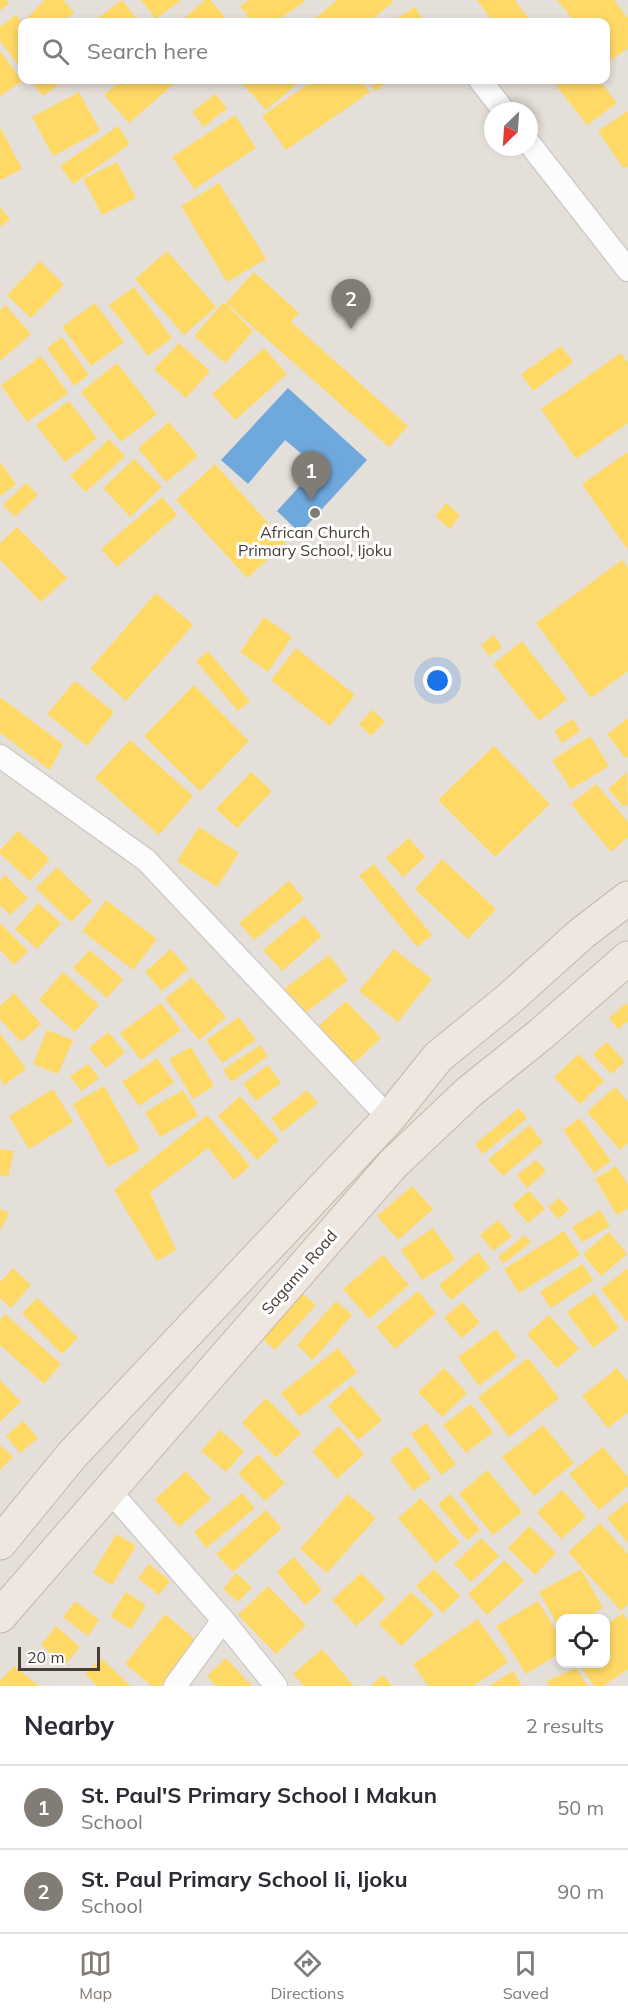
<!DOCTYPE html>
<html lang="en">
<head>
<meta charset="utf-8">
<style>
	body { margin:0; font-family:Mulish,sans-serif; background:#f7f7f7; color:#2b2b33 }
	.controls { position:absolute; right:18px; bottom:18px; display:grid; overflow:hidden; border-radius:12px; box-shadow:0 3px 9px #0003 }
	.controls button { width:54px; height:54px; display:grid; place-items:center; padding:0; border:0; border-bottom:2px solid #e1e1e2; background:#fff; color:#2b2b33; font:30px sans-serif }
	.compass { position:absolute; left:484px; top:102px; width:54px; height:54px; border-radius:50%; background:#fff; box-shadow:0 3px 9px #0003; rotate:205deg }
	.scale { position:absolute; left:18px; bottom:15px; width:82px; box-sizing:border-box; padding-left:6px; border:3px solid #463e37; border-top:0; font-size:16px; line-height:21px; white-space:nowrap; color:#463e37; -webkit-text-stroke:4px #fff; paint-order:stroke }
	.you { position:absolute; left:438px; top:681px; width:21px; height:21px; margin:-15px; border:4px solid #fff; border-radius:50%; background:#1a73e8; box-shadow:0 0 0 9px #1a73e833 }
	.badge { display:grid; place-items:center; width:39px; height:39px; border-radius:50%; background:#827c76; color:#fff; font-size:20px; font-weight:700 }
	.pin { position:absolute; translate:-50% -50px; filter:drop-shadow(0 2px 3px #0008) }
	.pin::after { content:''; position:absolute; top:32px; width:21px; height:18px; background:inherit; clip-path:polygon(0 0,100% 0,50% 100%) }
	.list { margin:0; padding:0; list-style:none }
	h2 { display:flex; justify-content:space-between; align-items:center; height:78px; margin:0; padding:0 24px; font-size:26px }
	h2 small { font-size:20px; font-weight:400; color:#7c7c81 }
	.list li { display:grid; grid-template-columns:39px 1fr auto; gap:18px; align-items:center; box-sizing:border-box; height:84px; padding:0 24px; border-top:2px solid #e1e1e2 }
	.list b { display:block; font-size:22px; white-space:nowrap }
	.list p { margin:0; font-size:20px; white-space:nowrap; color:#7c7c81 }
	.list em { font-size:20px; font-style:normal; color:#7c7c81 }
	.icon { flex:none; width:33px; height:33px; fill:none; stroke:currentColor; stroke-width:2; stroke-linecap:round; stroke-linejoin:round }
	.map { position:relative; flex:none; width:628px; height:1686px; overflow:hidden }
	.search { position:absolute; background:#fff; box-shadow:0 3px 9px #0003; left:18px; right:18px; top:18px; height:66px; display:flex; align-items:center; gap:15px; box-sizing:border-box; padding:0 21px; border-radius:12px; color:#7c7c81; font-size:22px }
	.sheet { height:246px; background:#fff }
	nav { display:flex; justify-content:space-around; align-items:center; box-sizing:border-box; height:84px; border-top:2px solid #e1e1e2; background:#fff; font-size:16px; color:#7c7c81 }
	nav a { display:grid; justify-items:center; gap:3px }
	nav .on { color:#827c76 }
	.map>svg:first-child { display:block }
</style>
</head>
<body>
<div class="map">
<svg width="628" height="1686" viewBox="0 0 628 1686">
	<rect width="100%" height="100%" fill="#f1eeeb"/>
	<path fill="#e5dfd9" fill-rule="evenodd" d="M0,0h628v1686h-628zM22,22h584v58h-584zM493,111h36v36h-36zM560,1618h46v46h-46z"/>
	<path fill="#ffd966" d="M0,0h6l3,3 -9,8z
		M45,0h18l11,12 -11,10h-29l-6,-5z
		M122,0l17,22h-46z
		M141,0h40l-25,19z
		M205,0h5l19,22h-43l-3,-3z
		M249,0h54l1,2 -29,20h-23l-12,-16z
		M337,0h55l1,2 -24,20h-58z
		M477,0h38l16,22h-38z
		M557,0h57l14,18v30l-22,16v-42h-31z
		M415,7l10,15h-34z
		M16,15l6,8v47l-22,-29v-14z
		M0,51l22,30 -22,15z
		M30,80h35l-22,16z
		M121,80h57l-49,43 -25,-28z
		M244,80h58l-36,30 -25,-28z
		M314,80h47l9,12 -84,58 -24,-34z
		M368,80h24l-17,11z
		M552,80h47l18,23 -30,22z
		M79,92l21,39 -47,25 -21,-39z
		M215,94l12,14 -23,19 -12,-15z
		M628,111v55l-4,3 -26,-38z
		M235,115l21,33 -62,41 -22,-32z
		M118,126l12,18 -57,40 -13,-18z
		M0,127l22,42 -22,11z
		M117,162l19,36 -34,17 -19,-36z
		M219,183l47,76 -39,23 -46,-76z
		M0,207l10,12 -10,8z
		M167,251l49,56 -32,28 -49,-56z
		M40,261l24,24 -33,33 -24,-23z
		M254,272l45,41 -8,9 117,104 -19,21 -163,-144z
		M134,287l38,51 -24,18 -39,-51z
		M95,303l29,39 -33,24 -29,-39z
		M222,304h4l27,27 -28,32 -31,-27z
		M5,305l26,29 -31,27v-51z
		M62,337l27,38 -15,11 -27,-38z
		M179,343l31,28 -24,27 -32,-29z
		M561,346l12,16 -40,29 -12,-17z
		M264,348l23,26 -52,46 -23,-26z
		M621,353l7,10v60l-52,36 -35,-50z
		M41,356l27,37 -41,29 -26,-37z
		M117,363l40,51 -36,28 -40,-50z
		M69,401l28,37 -32,24 -29,-37z
		M169,422l29,34 -32,26 -28,-34z
		M109,439l16,17 -39,36 -16,-16z
		M628,452v98l-46,-66z
		M134,459l28,28 -32,30 -27,-29z
		M0,462l16,22 -16,12z
		M215,464l71,79 -39,35 -71,-78z
		M26,483l12,12 -23,22 -12,-12z
		M162,497l15,18 -60,52 -16,-18z
		M446,503l14,12 -10,14 -15,-13z
		M17,527l50,51 -26,24 -41,-42v-17z
		M622,560l6,8v103l-37,27 -55,-75z
		M156,593l37,32 -67,76 -36,-32z
		M264,617l28,20 -24,35 -28,-20z
		M494,635l8,12 -13,9 -8,-11z
		M522,641l45,58 -28,22 -46,-57z
		M296,648l59,47 -25,31 -59,-46z
		M208,651l42,50 -12,10 -42,-50z
		M75,681l39,31 -27,34 -40,-32z
		M194,685l55,56 -49,50 -56,-55z
		M0,697l63,47 -13,26 -50,-37z
		M372,710l13,11 -14,15 -12,-12z
		M628,718v38l-3,2 -18,-24z
		M573,719l7,12 -18,12 -8,-12z
		M590,736l19,30 -38,23 -19,-29z
		M130,740l63,56 -34,39 -64,-57z
		M494,746l56,58 -55,53 -57,-57z
		M251,772l21,19 -35,37 -21,-19z
		M627,772l1,32 -4,3 -16,-18z
		M596,784l32,38v15l-17,15 -40,-48z
		M199,827l40,26 -22,34 -40,-26z
		M18,831l32,28 -20,22 -30,-27v-4z
		M409,838l16,19 -22,20 -17,-19z
		M442,859l54,50 -28,30 -53,-50z
		M374,864l58,71 -15,12 -58,-71z
		M57,867l35,34 -21,21 -35,-34z
		M5,875l23,23 -18,17 -10,-10v-25z
		M289,881l15,18 -50,41 -15,-17z
		M106,900l51,39 -24,31 -51,-39z
		M38,903l23,20 -24,26 -22,-20z
		M304,916l18,20 -40,35 -19,-21z
		M0,923l28,28 -14,14 -14,-15z
		M171,949l17,20 -26,22 -17,-19z
		M394,949l38,30 -34,43 -39,-31z
		M90,950l33,29 -16,19 -34,-30z
		M329,955l19,25 -44,34 -20,-25z
		M63,972l36,33 -24,27 -36,-32z
		M192,977l34,40 -27,23 -34,-41z
		M14,993l27,31 -20,18 -21,-23v-13z
		M346,1001l35,37 -31,29 -35,-38z
		M161,1003l20,27 -40,30 -21,-27z
		M626,1003l2,3v15l-10,8 -9,-11z
		M239,1017l17,23 -34,23 -16,-23z
		M47,1030l26,10 -15,34 -25,-10z
		M108,1032l17,20 -19,16 -17,-20z
		M0,1033l26,36 -22,16 -4,-6z
		M607,1042l18,20 -14,12 -18,-20z
		M260,1045l8,11 -37,26 -8,-12z
		M191,1047l23,39 -21,13 -24,-40z
		M579,1054l25,27 -24,23 -26,-27z
		M157,1058l17,24 -35,24 -17,-24z
		M88,1064l11,14 -18,13 -11,-15z
		M268,1065l13,18 -25,18 -13,-17z
		M104,1086l36,64 -32,17 -35,-63z
		M615,1087l13,15v41l-8,7 -33,-38z
		M53,1089l20,33 -44,27 -20,-33z
		M183,1090l15,25 -38,22 -15,-25z
		M307,1090l11,13 -36,29 -11,-14z
		M240,1096l39,44 -22,20 -39,-44z
		M519,1108l8,10 -44,36 -8,-10z
		M207,1115l43,51 -16,14 -26,-32 -58,44 26,58 -19,11 -43,-71z
		M580,1118l31,43 -17,12 -31,-43z
		M529,1125l14,17 -40,34 -15,-16z
		M0,1149l14,2 -6,26 -8,-2z
		M536,1160l10,11 -19,17 -10,-13z
		M616,1166l12,19v23l-11,7 -22,-36z
		M412,1186l21,23 -35,31 -21,-24z
		M529,1191l16,18 -17,14 -16,-18z
		M559,1198l10,11 -10,10 -11,-12z
		M0,1209l9,4 -9,18z
		M600,1210l10,16 -28,16 -10,-15z
		M498,1220l14,16 -19,15 -13,-16z
		M433,1228l22,31 -33,21 -21,-30z
		M564,1231l16,24 -61,38 -15,-24z
		M609,1232l18,22 -26,22 -18,-22z
		M525,1235l6,7 -27,21 -6,-6z
		M478,1252l12,16 -39,32 -12,-15z
		M383,1255l26,30 -40,34 -26,-30z
		M582,1264l11,16 -42,28 -11,-16z
		M13,1268l18,17 -20,23 -11,-10v-16z
		M628,1268v55l-27,-34z
		M418,1291l18,22 -41,36 -19,-22z
		M594,1293l25,35 -26,20 -26,-36z
		M303,1294l13,11 -41,45 -13,-12z
		M37,1298l41,40 -16,16 -40,-41z
		M336,1301l16,14 -39,45 -16,-15z
		M462,1302l18,20 -18,16 -18,-20z
		M5,1314l56,50 -17,20 -44,-39v-25z
		M549,1315l30,34 -22,19 -30,-34z
		M496,1329l21,28 -38,29 -21,-29z
		M338,1348l19,24 -57,45 -19,-24z
		M528,1358l31,40 -50,39 -31,-40z
		M444,1368l23,25 -25,24 -24,-25z
		M617,1368l11,14v30l-20,16 -26,-32z
		M0,1380l21,22 -21,20z
		M351,1385l31,35 -24,20 -30,-34z
		M266,1398l35,35 -25,25 -34,-35z
		M471,1404l22,28 -27,21 -23,-28z
		M23,1421l15,17 -18,15 -14,-17z
		M426,1423l30,41 -15,11 -30,-41z
		M543,1425l31,38 -40,33 -32,-39z
		M339,1426l25,28 -27,25 -25,-28z
		M220,1430l24,21 -18,21 -25,-21z
		M0,1445l13,12 -13,13z
		M407,1446l24,32 -18,13 -23,-32z
		M603,1447l25,30v9l-29,24 -30,-36z
		M258,1454l27,29 -20,18 -27,-28z
		M487,1470l35,42 -29,23 -34,-41z
		M186,1471l25,28 -32,28 -24,-28z
		M562,1490l24,27 -25,22 -24,-27z
		M242,1493l13,15 -49,40 -12,-16z
		M348,1494l28,24 -49,55 -27,-24z
		M450,1494l30,36 -13,10 -29,-36z
		M421,1498l39,45 -24,20 -38,-45z
		M628,1501v42l-21,-25z
		M266,1510l16,18 -49,44 -17,-18z
		M600,1523l28,31v50l-7,7 -53,-59z
		M529,1526l27,27 -21,22 -27,-27z
		M116,1534l20,12 -24,39 -19,-12z
		M481,1538l18,18 -28,26 -17,-18z
		M294,1557l28,33 -17,15 -28,-33z
		M505,1560l19,21 -37,34 -19,-21z
		M149,1564l21,17 -11,14 -21,-17z
		M434,1569l26,27 -17,17 -27,-27z
		M581,1569l22,39 -19,10h-24v11l-21,-37z
		M236,1573l16,14 -14,15 -15,-13z
		M361,1573l25,26 -30,27 -24,-26z
		M268,1586l38,39 -30,29 -38,-39z
		M126,1592l20,13 -15,24 -21,-13z
		M411,1592l23,22 -33,32 -22,-22z
		M75,1601l24,19 -11,16 -25,-19z
		M538,1601l22,36v16l-34,21 -30,-48z
		M623,1613l5,8v48l-25,17h-9l-15,-22h27v-39z
		M165,1614l32,27 -36,45h-9l-27,-22z
		M478,1619l30,43 -35,24h-45l-15,-22z
		M56,1626l24,21 -15,18 -24,-20z
		M322,1649l32,37h-50l-11,-12z
		M101,1658l30,28h-34l-12,-12z
		M226,1658l26,28h-36l-9,-10z
		M14,1666l25,20h-39v-5z
		M576,1668l12,18h-39l-2,-5z
		M513,1671l9,15h-33z
		M383,1675l9,11h-21z"/>
	<path fill="#6fa8dc" d="M288,388l79,72 -67,73 -23,-22 40,-44 -32,-27 -37,44 -27,-24z"/>
	<g fill="none" stroke-linecap="round" stroke-linejoin="round">
		<defs>
			<path id="minor" d="M480,80l24,31
				M529,143l99,127
				M0,756l146,104 243,258
				M109,1490l114,130 53,66
				M175,1686l48,-66"/>
			<path id="trunk" d="M0,1543l72,-88 317,-337 49,-61 71,-58 72,-65 47,-36
				M0,1616l393,-452 76,-72 71,-57 88,-77"/>
		</defs>
		<use href="#minor" stroke="#cfccc9" stroke-width="25"/>
		<use href="#trunk" stroke="#c7b6a8" stroke-width="35"/>
		<use href="#minor" stroke="#fdfcfc" stroke-width="22"/>
		<use href="#trunk" stroke="#eee7e0" stroke-width="33"/>
	</g>
	<circle fill="#827c76" stroke="#fff" stroke-width="2" cx="315" cy="513" r="6"/>
	<g text-anchor="middle" stroke-width="6" stroke-linejoin="round" paint-order="stroke">
		<g font-size="16" fill="#463e37" stroke="#fff">
			<text x="315" y="538">African Church<tspan x="315" dy="18">Primary School, Ijoku</tspan></text>
		</g>
		<g font-size="16" fill="#463e37" stroke="#fff">
			<text transform="translate(299 1272) rotate(-49)" y="6">Sagamu Road</text>
		</g>
	</g>
</svg>
<div class="controls">
<button><svg class="icon" aria-label="locate" viewBox="0 0 24 24"><circle cx="12" cy="12" r="6"/><path d="M12 2v4M12 18v4M2 12h4M18 12h4"/></svg></button>
</div>
<svg class="compass" viewBox="-18 -18 36 36"><path d="M0-13l5 13h-10z" fill="#e53935"/><path d="M0 13l5-13h-10z" fill="#7c7c81"/></svg>
<div class="scale">20 m</div>
<div class="you"></div>
<div class="pin badge" style="left:311px;top:501px">1</div>
<div class="pin badge" style="left:351px;top:329px">2</div>
<div class="search"><svg class="icon" aria-label="search" viewBox="0 0 24 24"><circle cx="10" cy="10" r="6"/><path d="M15 15l6 6"/></svg>Search here</div>
</div>
<section class="sheet">
<h2>Nearby<small>2 results</small></h2>
<ul class="list">
<li><span class="badge">1</span><div><b>St. Paul'S Primary School I Makun</b><p>School</p></div><em>50 m</em></li>
<li><span class="badge">2</span><div><b>St. Paul Primary School Ii, Ijoku</b><p>School</p></div><em>90 m</em></li>
</ul>
</section>
<nav>
<a class="on"><svg class="icon" aria-label="map" viewBox="0 0 24 24"><path d="M3 6l6-2 6 2 6-2v14l-6 2-6-2-6 2zM9 4v14M15 6v14"/></svg>Map</a>
<a><svg class="icon" aria-label="directions" viewBox="0 0 24 24"><path d="M12 3l9 9-9 9-9-9zM9 14v-3h6M13 9l2 2-2 2"/></svg>Directions</a>
<a><svg class="icon" aria-label="saved" viewBox="0 0 24 24"><path d="M7 4h10v16l-5-4-5 4z"/></svg>Saved</a>
</nav>
</body>
</html>
